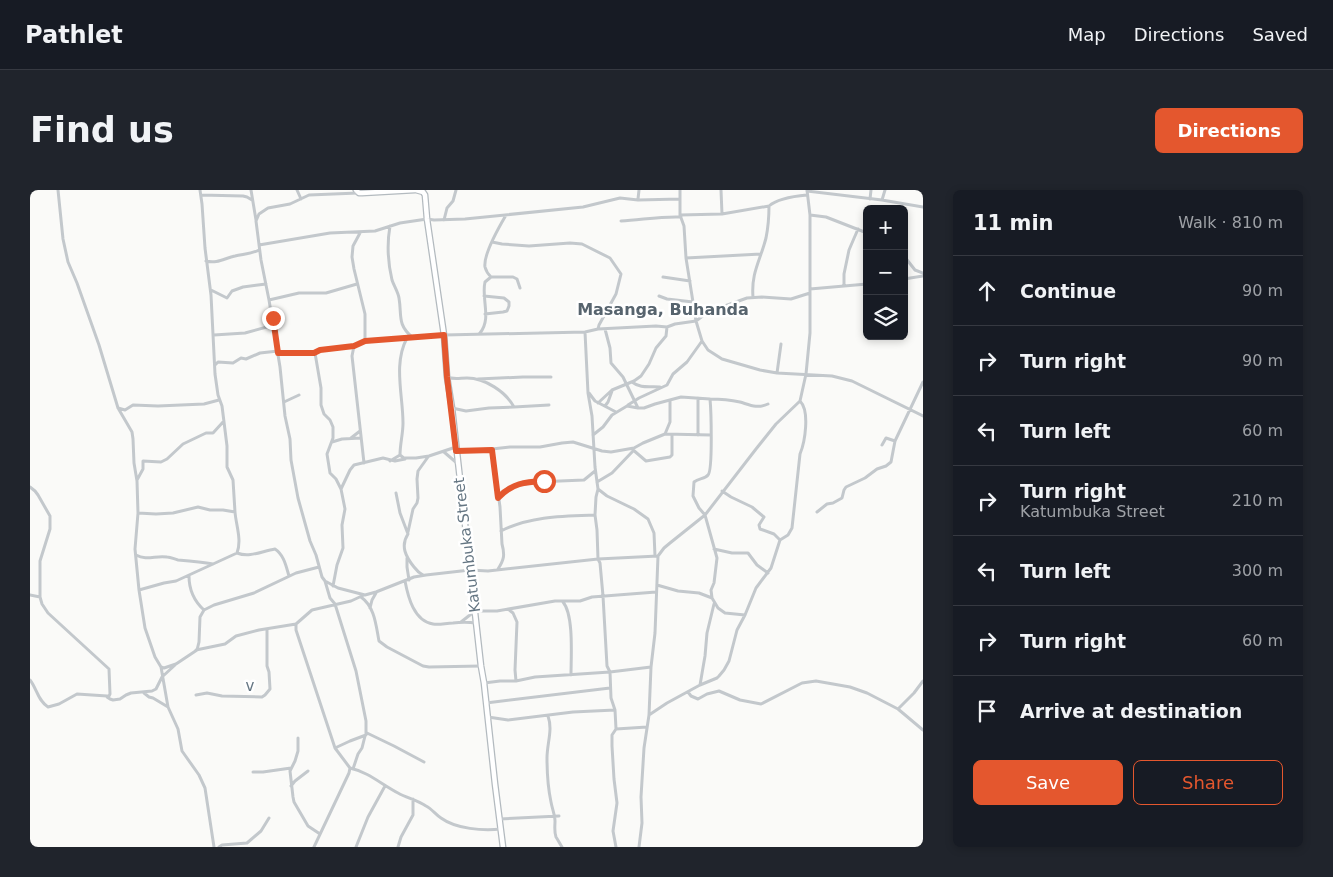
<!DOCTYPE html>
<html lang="en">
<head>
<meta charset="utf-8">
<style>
	body { margin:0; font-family:"DejaVu Sans",sans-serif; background:#20242c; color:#f1f3f6 }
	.controls { position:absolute; right:15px; top:15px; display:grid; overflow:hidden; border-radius:8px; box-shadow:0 2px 8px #0003 }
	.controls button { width:45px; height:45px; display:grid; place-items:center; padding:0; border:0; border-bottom:1px solid #363941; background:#171b24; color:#f1f3f6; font:25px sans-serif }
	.stop { position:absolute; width:15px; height:15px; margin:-11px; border:4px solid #e4572e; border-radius:50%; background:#fff }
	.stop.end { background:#e4572e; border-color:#fff; box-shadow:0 1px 5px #0008 }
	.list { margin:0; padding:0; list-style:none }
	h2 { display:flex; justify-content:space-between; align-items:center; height:65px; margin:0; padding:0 20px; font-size:21px }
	h2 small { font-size:16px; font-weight:400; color:#9ea1a6 }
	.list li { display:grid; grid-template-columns:32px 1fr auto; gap:15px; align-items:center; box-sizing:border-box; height:70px; padding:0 20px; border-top:1px solid #363941 }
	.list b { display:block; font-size:19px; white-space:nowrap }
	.list p { margin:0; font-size:16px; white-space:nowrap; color:#9ea1a6 }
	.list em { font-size:16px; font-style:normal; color:#9ea1a6 }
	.actions { display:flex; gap:10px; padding:15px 20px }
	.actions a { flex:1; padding:11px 0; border:1px solid #e4572e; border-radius:8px; text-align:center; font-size:18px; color:#e4572e }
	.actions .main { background:#e4572e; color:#fff }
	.icon { flex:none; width:28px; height:28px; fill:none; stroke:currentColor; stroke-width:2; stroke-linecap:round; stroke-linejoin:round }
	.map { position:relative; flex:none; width:893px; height:657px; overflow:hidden; border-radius:8px }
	header { display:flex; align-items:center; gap:30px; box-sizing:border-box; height:70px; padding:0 25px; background:#171b24; border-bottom:1px solid #363941 }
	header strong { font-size:24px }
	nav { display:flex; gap:28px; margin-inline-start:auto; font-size:18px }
	.intro { display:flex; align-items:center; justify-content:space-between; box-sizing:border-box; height:120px; padding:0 30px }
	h1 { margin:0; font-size:35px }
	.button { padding:12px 22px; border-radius:8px; background:#e4572e; color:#fff; font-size:18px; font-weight:700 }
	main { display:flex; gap:30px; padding:0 30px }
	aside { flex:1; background:#171b24; border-radius:8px; box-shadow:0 2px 8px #0003 }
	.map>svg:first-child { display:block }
</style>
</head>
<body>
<header>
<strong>Pathlet</strong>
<nav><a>Map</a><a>Directions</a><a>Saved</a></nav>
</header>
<div class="intro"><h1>Find us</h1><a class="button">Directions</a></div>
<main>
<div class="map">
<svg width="893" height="657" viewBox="0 0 893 657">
	<rect width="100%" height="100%" fill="#fafaf8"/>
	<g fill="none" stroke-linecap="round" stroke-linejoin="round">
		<defs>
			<path id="secondary" d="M326,0l3,3h3l53,-3
				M386,0l7,2 2,3 2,24 17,116 3,42 5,31 29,258 3,17 11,101 8,63"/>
		</defs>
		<use href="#secondary" stroke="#b3babf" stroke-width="7"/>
		<path stroke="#c3c8cc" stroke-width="3" d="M28,0l5,49 5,23 9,21 22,62 19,63 14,24 1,7 1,24 3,18 1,32 -3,36 4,41 6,38 10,29 6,10 7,40 10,22 4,22 17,24 6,13 9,59
			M170,0l2,14 3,44 6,47 4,79 3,21 4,11 5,40v21l6,13 2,32
			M221,0l5,30
			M267,0l4,9
			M650,0v25l4,11 2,32 10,63 6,20 6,9 14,9 38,11 17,3 55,3 20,5 71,35
			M691,0l1,24
			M777,1l75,9 41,7
			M328,3l-49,2 -19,9 -22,4 -9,6 -3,7 5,39 8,40 11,67 5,49 5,23 1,21 7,38 12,43 6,14 6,22 3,4 13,7 27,7 11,-3 38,-15 12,-2 44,-5 18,1 110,-12 60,-3
			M171,5l42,1 4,1 5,3
			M608,9l1,-9
			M840,9l1,-9
			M852,10l3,-10
			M650,25l42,-1 47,-8c9,-8 27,-10 38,-11
			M780,25l16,2 41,16
			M414,30l3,-12 6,-7 3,-11
			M591,31c20,-1 40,-5 60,-4
			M360,36c-3,17 -2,37 2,54 2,6 6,12 7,18 3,18 -2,26 13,39
			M330,43l-7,13 -1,11 2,12 11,45v27
			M462,52l10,2 27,2 41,-3 12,1 28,14 11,16 -5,20 -17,31 -1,4
			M229,55l71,-12 45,-2 25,-8 27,-4 7,1 31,-1 118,-12 37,-9 18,2 42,-1
			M874,66l11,14 8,3
			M656,68l75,-4
			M176,71c11,3 19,-3 29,-5 8,-2 16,-2 24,-6
			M461,87c-3,-3 -5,-6 -6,-10 -2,-13 14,-40 21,-52
			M633,87l27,4
			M874,89l19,-3
			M814,96v-12l5,-24 9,-21
			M780,99l57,-5
			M181,100l16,8 5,-7 11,-4 23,-3
			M454,106l20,2 5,4v4l-2,5 -4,1 -18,2
			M629,106l8,3 26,3
			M723,107c-2,-24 7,-36 13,-59 2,-10 3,-21 3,-32
			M239,110l30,-7h27l31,-9
			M575,139l5,19 1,15 12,14 15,31
			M555,142l3,61 4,23 3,51 3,22 9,7 27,13 14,10 6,14 1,23
			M450,143c12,-14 1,-35 5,-51l6,-5h22l4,2 3,9
			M184,145l31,-2 29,-8
			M248,163h37l5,-3 34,-4
			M285,163l6,35v17l3,9 6,6 3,7v11l-6,16 3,19 6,6 5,10 4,20 -3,16 1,23 -6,17 -4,21
			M185,175l3,-3 15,1 8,-5 5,1 14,-6 18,-2
			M747,183l4,-29
			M417,187c7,3 13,1 20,1 18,0 39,14 47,29l35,-2
			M448,189l45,-2h28
			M602,192c9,7 17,4 28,5
			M559,203l6,8 21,11
			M680,209c9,0 21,1 30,3 10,3 17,7 28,2
			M254,212l15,-7
			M568,213l14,-13 22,-9 7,-5 8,-12 7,-16 10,-12 1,-9
			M598,215l11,-7 28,-13 6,-11 14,-12 15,-21
			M575,216l3,-4 4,-11
			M88,218l7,2 8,-5 25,1 46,-2 15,-4
			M422,218l14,3 23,-3 25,-1
			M635,244l46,1
			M563,245l10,-8 9,-12 15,-9 11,2h6l11,-4 26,-7 29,2c1,10 3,71 -2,76 -3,4 -9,3 -14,7l-1,14 6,12 6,7 12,43 -3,25 -3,7 1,8 6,10 7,5 20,2 11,-27 15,-20 9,-28 8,-5 4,-7 8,-74c5,-12 10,-43 0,-53
			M668,245v-37
			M321,248l9,-7
			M302,252l10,-3 19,-1
			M852,255l4,-7 9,3
			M462,259l8,58 2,37c3,11 2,16 -4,25
			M602,259l14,12 24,-4 2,-2v-20
			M427,261l35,-2 18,-2h30l22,-4 11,-1 29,9 9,1 23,-4 9,-5 22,-9 5,-12v-22
			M414,262l14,12
			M375,269l-5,-4c0,-11 3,-21 3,-32 0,-28 -10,-59 4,-85
			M360,271l10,-6
			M334,273l-12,-107 2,-10 11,-5 79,-6 141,-3 13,-3 58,-3 11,1 8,-3 21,-3 12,-9 39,-14 15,-1 29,2 19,-6
			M107,290l6,-11v-8l18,1 6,-3 16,-15 23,-11h7l10,-11
			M567,292l15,-9 21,-22
			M0,297l5,4 3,4 12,21v13l-10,32v36l2,7 6,9 61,56 1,25 -1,2h-2l-30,-2 -18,10 -11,3c-10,-6 -11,-18 -18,-27
			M311,299l9,-19 4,-5 29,-7 12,3 10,-2 -1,-1h12l13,-2 27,-9
			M568,299l-2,8 -1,18 2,15 1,29 2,4 3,33 4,70 3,6 1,26 4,12 1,19 -4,6v11l2,33 3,24 -4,28 3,16
			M692,301l9,6 21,10 12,10 -5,8 1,4 14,5 6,6
			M366,303l4,20 8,21c-8,12 -2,23 6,33 3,4 5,6 9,8
			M469,307l9,-9 5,-2 23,-4 48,-2 11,-9
			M787,322l10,-8 6,-1 9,-5 2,-8 2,-3 19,-9 12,-9 9,-3 5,-4 4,-21 28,-59
			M108,323l18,1 17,-1 25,-6 12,3h13l12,2c1,13 7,28 2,41l-61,28 -12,2 -25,7
			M471,341c29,-15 62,-15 94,-16
			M378,342l5,-23 4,-6 1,-5 -1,-19 1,-8 10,-14
			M684,359l18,4h16l9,12 11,8
			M207,363c13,5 25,-2 38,-4 9,6 11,17 14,27
			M106,365c11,6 20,0 31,2 4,0 7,2 11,3 12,1 24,2 35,4
			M377,368v9l2,13
			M159,386c0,13 5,25 15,34
			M295,391l5,17 5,6 21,67 10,50v14l-16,6 -15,7
			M375,391c3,16 9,40 28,43 7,1 13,-1 20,-1 8,-1 15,-1 23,0
			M627,395l21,6 21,2 13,5
			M0,405l10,2
			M331,407c14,10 15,29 18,44l8,6 36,19 6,1 52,-1
			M533,412c11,13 8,55 8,73
			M340,418l2,-8 4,-7
			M478,419l5,4 4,9 -2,48 1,11
			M431,432l14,-11h22l58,-10h25l12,-4 64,-5
			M166,460l29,-6 11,-8 23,-6 37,-6
			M131,477l3,1 12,-4 21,-14 2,-8 1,-25 4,-7 10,-5 40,-12 42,-20 23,-6
			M454,493l16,-2h16l19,-4 75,-5 41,-5
			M670,495l5,-29 2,-23 7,-29
			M658,502l3,4 7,3 9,-5 12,-3 21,9 21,4 41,-21 14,-2 34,6 17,6 31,16 25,21
			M114,503l5,4 4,1 15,9
			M166,505l11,-2 15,3 40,1 3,-2 5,-6 -1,-17 -2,-6v-37
			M77,507l3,2 3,1 7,-1 6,-4 5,-2 21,-2 4,-2 6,-12 13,-12
			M456,513l124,-15
			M868,519l16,-16 9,-12
			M619,525l18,-12 33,-18 17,-7 2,-2 5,-6 5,-9 8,-31 8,-15
			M518,526c5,14 -1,27 -1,42 0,14 1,30 4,44 1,6 4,13 4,19 0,6 -1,10 1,16 2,3 4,7 6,10
			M458,527l20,3 65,-8 42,-2
			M586,539l31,-2
			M337,543l27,13 30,16
			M268,548v13l-3,10 -5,10 3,26 1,5 14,24 12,8
			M320,578c18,4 31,16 48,25 9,5 19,7 28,13 6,3 9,8 15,12 15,11 42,13 60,11
			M323,579l5,-15 4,-6 3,-12
			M223,582h10l28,-4
			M261,596l4,-5 13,-10
			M470,629l59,-3
			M189,657l3,-2 25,-2 14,-12 8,-13
			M284,657l35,-74 1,-5 -15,-20 -39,-118v-6l16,-14 39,-9 13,-6
			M326,657l12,-30 17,-31
			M368,657l3,-10 12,-22v-16
			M609,657l3,-24 -1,-26 3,-49 5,-33 2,-48 4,-34 3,-77 6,-8 6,-5 35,-28 51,-66 20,-25 24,-23 6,-27 4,-41v-118l-3,-25"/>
		<use href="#secondary" stroke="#fff" stroke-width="4.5"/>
	</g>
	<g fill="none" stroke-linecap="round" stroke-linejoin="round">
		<path stroke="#e4572e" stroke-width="6" d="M243,128l5,35h36l6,-3 34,-4 11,-5 79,-6 3,42 9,74 36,-1 6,48c14,-15 27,-16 46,-17"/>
	</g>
	<g text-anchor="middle" stroke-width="5" stroke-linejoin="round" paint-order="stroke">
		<g font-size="15" fill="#657683" stroke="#fff">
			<text transform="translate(437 355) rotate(-97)" y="5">Katumbuka Street</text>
			<text x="220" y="501">v</text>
		</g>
		<g font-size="16" font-weight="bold" fill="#57646e" stroke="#fff">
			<text x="633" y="125">Masanga, Buhanda</text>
		</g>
	</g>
</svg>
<div class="controls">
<button>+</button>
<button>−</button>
<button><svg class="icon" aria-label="layers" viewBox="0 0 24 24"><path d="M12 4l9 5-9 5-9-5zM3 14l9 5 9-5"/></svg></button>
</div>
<div class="stop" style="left:514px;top:291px"></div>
<div class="stop end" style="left:243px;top:128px"></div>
</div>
<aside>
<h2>11 min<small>Walk · 810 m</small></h2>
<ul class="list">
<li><svg class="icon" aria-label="ahead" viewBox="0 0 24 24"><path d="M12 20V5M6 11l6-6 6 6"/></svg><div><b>Continue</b></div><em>90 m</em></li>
<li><svg class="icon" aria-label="right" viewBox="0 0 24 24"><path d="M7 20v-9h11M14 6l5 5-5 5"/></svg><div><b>Turn right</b></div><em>90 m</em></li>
<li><svg class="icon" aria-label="left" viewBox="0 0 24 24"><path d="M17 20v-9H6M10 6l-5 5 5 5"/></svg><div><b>Turn left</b></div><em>60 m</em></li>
<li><svg class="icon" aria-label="right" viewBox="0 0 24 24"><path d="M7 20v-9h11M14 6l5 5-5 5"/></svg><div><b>Turn right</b><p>Katumbuka Street</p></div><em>210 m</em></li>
<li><svg class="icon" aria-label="left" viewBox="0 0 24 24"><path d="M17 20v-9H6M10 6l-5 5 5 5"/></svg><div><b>Turn left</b></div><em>300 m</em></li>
<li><svg class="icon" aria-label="right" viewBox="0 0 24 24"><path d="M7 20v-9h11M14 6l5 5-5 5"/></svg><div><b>Turn right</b></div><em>60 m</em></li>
<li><svg class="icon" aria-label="arrive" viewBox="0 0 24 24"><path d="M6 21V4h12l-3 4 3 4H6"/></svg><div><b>Arrive at destination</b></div></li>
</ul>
<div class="actions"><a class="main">Save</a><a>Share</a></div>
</aside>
</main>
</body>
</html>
